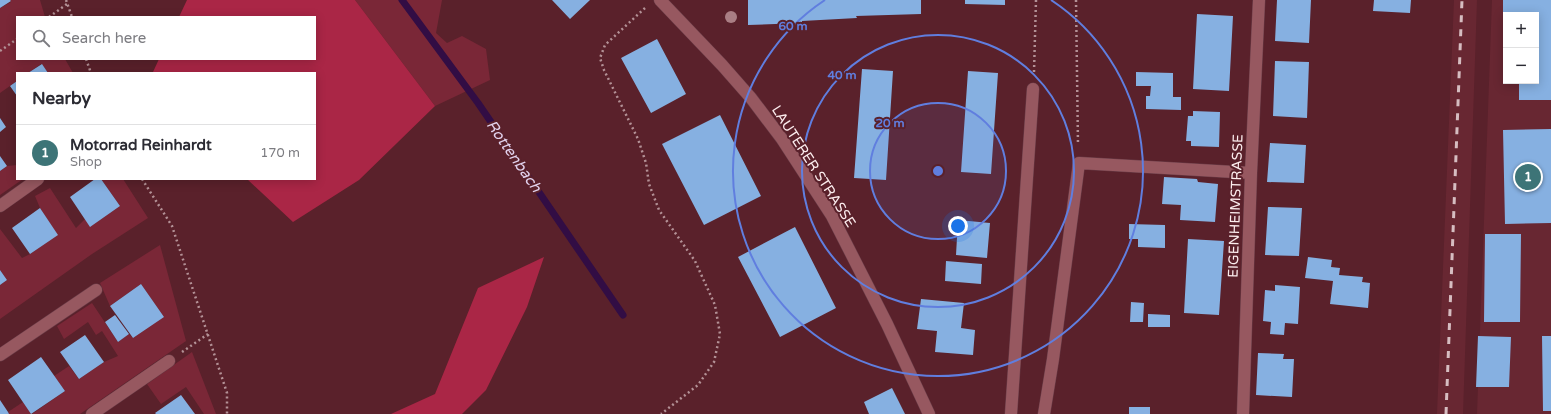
<!DOCTYPE html>
<html lang="en">
<head>
<meta charset="utf-8">
<style>
	body { margin:0; font-family:"Varela Round",sans-serif; background:#f7f7f7; color:#2b2b33 }
	.controls { position:absolute; right:12px; top:12px; display:grid; overflow:hidden; border-radius:0px; box-shadow:0 2px 10px #0003 }
	.controls button { width:36px; height:36px; display:grid; place-items:center; padding:0; border:0; border-bottom:1px solid #e1e1e2; background:#fff; color:#2b2b33; font:20px sans-serif }
	.you { position:absolute; left:958px; top:226px; width:14px; height:14px; margin:-10px; border:3px solid #fff; border-radius:50%; background:#1a73e8; box-shadow:0 0 0 6px #1a73e833 }
	.badge { display:grid; place-items:center; width:26px; height:26px; border-radius:50%; background:#3d7477; color:#fff; font-size:13px; font-weight:700 }
	.pin { position:absolute; translate:-50% -50%; border:2px solid #fff; box-shadow:0 1px 4px #0006 }
	.list { margin:0; padding:0; list-style:none }
	h2 { display:flex; justify-content:space-between; align-items:center; height:52px; margin:0; padding:0 16px; font-size:17px }
	h2 small { font-size:13px; font-weight:400; color:#7c7c81 }
	.list li { display:grid; grid-template-columns:26px 1fr auto; gap:12px; align-items:center; box-sizing:border-box; height:56px; padding:0 16px; border-top:1px solid #e1e1e2 }
	.list b { display:block; font-size:15px; white-space:nowrap }
	.list p { margin:0; font-size:13px; white-space:nowrap; color:#7c7c81 }
	.list em { font-size:13px; font-style:normal; color:#7c7c81 }
	.icon { flex:none; width:22px; height:22px; fill:none; stroke:currentColor; stroke-width:2; stroke-linecap:round; stroke-linejoin:round }
	.map { position:relative; flex:none; width:1551px; height:414px; overflow:hidden }
	.search { position:absolute; background:#fff; box-shadow:0 2px 10px #0003; left:16px; top:16px; width:300px; height:44px; display:flex; align-items:center; gap:10px; box-sizing:border-box; padding:0 14px; border-radius:0px; color:#7c7c81; font-size:15px }
	.panel { position:absolute; background:#fff; box-shadow:0 2px 10px #0003; left:16px; top:72px; width:300px; height:108px; border-radius:0px }
	.map>svg:first-child { display:block }
</style>
</head>
<body>
<div class="map">
<svg width="1551" height="414" viewBox="0 0 1551 414">
	<rect width="100%" height="100%" fill="#5a212b"/>
	<path fill="#682732" fill-rule="evenodd" d="M1454,0h23l-14,414h-26z
		M1492,0h59v414h-74zM1506,15h30v66h-30z"/>
	<path fill="#7a2737" d="M10,0h30l5,17h-28v42h48l8,14h-25l-7,-9 -13,9h-11v8l-17,12v-85l11,-6z
		M355,0h87l-6,33 11,10 15,-7 24,13 4,31 -55,26z
		M17,165v14h6l-23,16v-24l7,-5z
		M101,179h22l25,39 -56,36 -92,65v-34l7,-5 -7,-10v-41l22,29 8,-4 27,-19 -17,-27 -5,-12 15,-8 26,40 9,-9 6,7 29,-20z
		M160,245l26,96 -106,73h-48l33,-23 -11,-15 15,-10 10,13 25,-17 14,-6 -16,-25 -6,4 -8,-13 -24,17 -7,-13 35,-23 26,39 11,-8 4,4 30,-21 -22,-33 -31,22 -10,-23z
		M192,352l24,62h-12l-18,-27 -25,17 -14,-20z
		M23,402l8,12h-22l-1,-2z"/>
	<path fill="#aa2646" d="M187,0h168l80,106 -76,74 -66,42 -46,-43h68v-106h-161l-1,-1 6,-13h156v-42h-136z
		M544,257l-17,50 -41,83 -24,24h-71l44,-20 43,-106z"/>
	<g fill="none" stroke-linecap="round" stroke-linejoin="round">
		<path stroke="#320d44" stroke-width="7" d="M402,0l76,103 145,212"/>
	</g>
	<path fill="#86b0e1" d="M0,0h10l1,1 -11,7z
		M552,0h38l-20,19z
		M748,0h173v14l-65,2 1,2 -55,3v2l-54,2z
		M965,0h40v5l-40,-1z
		M1277,0h34l-2,43 -34,-2z
		M1374,0h37l-1,13 -37,-2z
		M1503,0h48v100h-32v-19h17v-66h-30v14h-3z
		M1197,14l36,2 -4,75 -36,-2z
		M657,39l29,55 -35,19 -30,-55z
		M1275,61l34,1 -2,56 -34,-2z
		M42,64l6,9h-20z
		M862,69l31,2 -7,109 -32,-2z
		M968,71l30,2 -7,101 -30,-2z
		M1136,72l37,1v24h8v13l-35,-1v-13h4l1,-10h-15z
		M17,81v15l-7,-10z
		M1193,111l27,1 -1,35 -28,-1v-5h-5l2,-25h5z
		M720,115l41,81 -57,29 -42,-81z
		M0,118l6,9 -6,5z
		M1551,129v94l-46,1 -2,-94z
		M1270,143l36,2 -2,38 -37,-1z
		M0,156l7,10 -7,5z
		M1164,177l33,2 1,3 20,2 -3,38 -35,-2 1,-15 -19,-1z
		M95,179h6l19,27 -30,21 -20,-30z
		M1268,207l34,1 -3,48 -34,-1z
		M40,208l18,27 -28,19 -18,-26z
		M958,220l32,3 -3,35 -31,-3z
		M1129,224l36,1v23l-27,-1v-8h-9z
		M795,227l41,81 -56,29 -42,-80z
		M1485,234h36l-1,88h-36z
		M1188,239l36,2 -5,74 -35,-2z
		M1308,257l24,3 -1,7 9,1 -1,7 24,2 -1,5 8,1 -2,25 -38,-4 3,-23 -28,-3z
		M946,261l36,3 -1,20 -36,-3z
		M0,270l7,10 -7,5z
		M141,284l23,33 -31,21 -23,-32z
		M1275,285l25,2 -2,37 -13,-1 -1,12 -14,-1 1,-12 -8,-1 2,-31 10,1z
		M921,299l43,4 -3,25 14,2 -2,25 -38,-3 2,-21 -20,-2z
		M1131,302l13,1 -1,19h-13z
		M1148,314l22,1v12h-22z
		M115,315l14,19 -11,8 -13,-20z
		M85,335l19,27 -25,17 -19,-27z
		M1478,336l33,1 -2,50h-33z
		M1542,336h9v75h-8z
		M1258,353l26,1 -1,5h11l-2,38 -36,-2z
		M41,357l24,34 -34,23 -23,-34z
		M892,388l13,26h-36l-5,-12z
		M181,395l14,19h-39l-1,-1z
		M0,400l8,12 1,2h-9z
		M1129,407h21v7h-21z"/>
	<g fill="none" stroke-linecap="round" stroke-linejoin="round">
		<defs>
			<path id="minor" d="M660,0l62,65 29,33 31,41 50,77 55,108 42,90
				M0,206l38,-27
				M0,355l96,-65
				M92,414l77,-53
				M1011,414l22,-325
				M1044,414l9,-55 26,-196 172,10
				M1243,414l8,-241 8,-173"/>
		</defs>
		<use href="#minor" stroke="#6a3d48" stroke-width="13"/>
		<path stroke="#b39196" stroke-width="2.5" stroke-dasharray="2 3" stroke-linecap="butt" d="M66,0l6,17
			M1076,0l2,145
			M645,8l-40,37 -5,13 4,12 34,69 8,24 3,21 10,26 36,51 20,44 5,29 -6,28 -16,23 -37,29
			M49,17l18,-13
			M0,51l17,-12
			M86,59l5,14
			M1034,72l2,-72
			M142,179l30,47 55,167v21
			M182,352l26,-18"/>
		<use href="#minor" stroke="#975860" stroke-width="12"/>
		<path stroke="#d6bdc1" stroke-width="3" stroke-dasharray="7 7" stroke-linecap="butt" d="M1446,414l16,-414"/>
	</g>
	<circle fill="#aa7e84" cx="731" cy="17" r="6"/>
	<circle cx="938" cy="171" r="68" fill="#607edf" fill-opacity=".12"/>
	<g fill="none" stroke="#607edf" stroke-width="2">
		<circle cx="938" cy="171" r="68"/>
		<circle cx="938" cy="171" r="136"/>
		<path d="M1051 0A205 205 0 1 1 825 0"/>
	</g>
	<g text-anchor="middle" stroke-width="4" stroke-linejoin="round" paint-order="stroke">
		<g font-size="14" fill="#fcedee" stroke="#5a212b">
			<text transform="translate(814 166) rotate(57)" y="5">LAUTERER STRASSE</text>
			<text transform="translate(1235 206) rotate(-88)" y="5">EIGENHEIMSTRASSE</text>
		</g>
		<g font-size="15" font-style="italic" fill="#e2d2ed" stroke="#5a212b">
			<text transform="translate(514 156) rotate(55)" y="5">Rottenbach</text>
		</g>
	</g>
	<circle cx="938" cy="171" r="6" fill="#607edf" stroke="#5a212b" stroke-width="2"/>
	<g font-size="12" text-anchor="middle" font-weight="bold" fill="#607edf" stroke="#5a212b" stroke-width="4" stroke-linejoin="round" paint-order="stroke">
		<text x="793" y="30">60 m</text>
		<text x="842" y="79">40 m</text>
		<text x="890" y="127">20 m</text>
	</g>
</svg>
<div class="controls">
<button>+</button>
<button>−</button>
</div>
<div class="you"></div>
<div class="pin badge" style="left:1528px;top:177px">1</div>
<div class="search"><svg class="icon" aria-label="search" viewBox="0 0 24 24"><circle cx="10" cy="10" r="6"/><path d="M15 15l6 6"/></svg>Search here</div>
<section class="panel">
<h2>Nearby<small></small></h2>
<ul class="list">
<li><span class="badge">1</span><div><b>Motorrad Reinhardt</b><p>Shop</p></div><em>170 m</em></li>
</ul>
</section>
</div>
</body>
</html>
